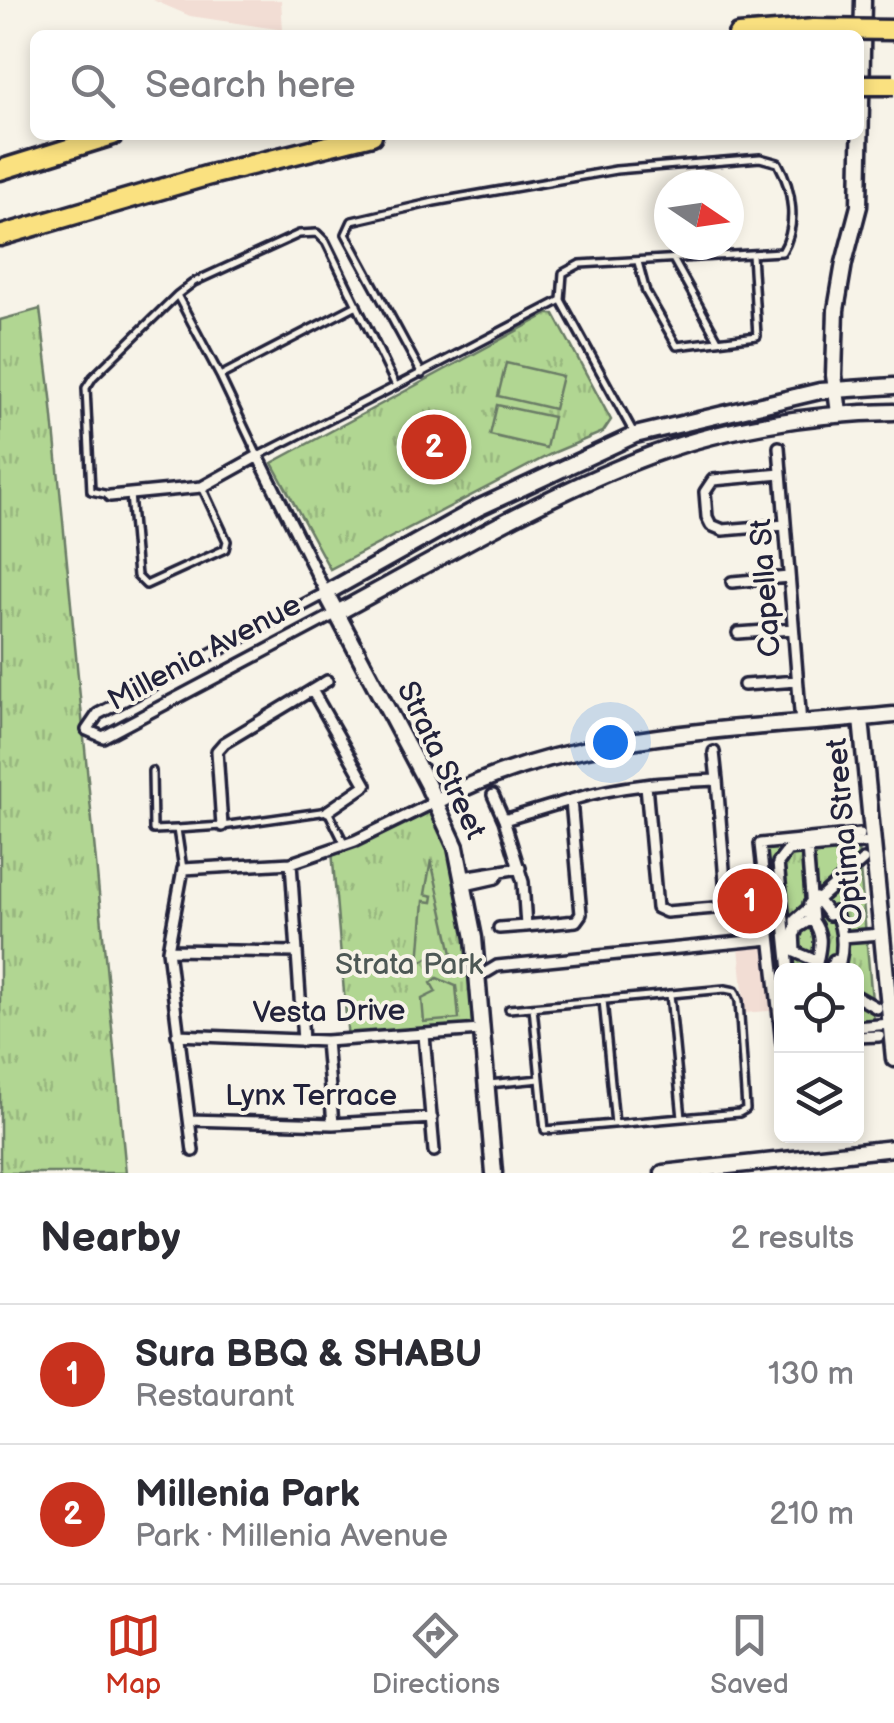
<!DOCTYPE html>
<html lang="en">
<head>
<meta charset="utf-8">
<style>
	body { margin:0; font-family:"Balsamiq Sans",sans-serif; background:#f7f7f7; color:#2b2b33 }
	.controls { position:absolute; right:30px; bottom:30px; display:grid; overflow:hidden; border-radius:15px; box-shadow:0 5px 15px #0003 }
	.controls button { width:90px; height:90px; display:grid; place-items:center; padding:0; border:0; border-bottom:2px solid #e1e1e2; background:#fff; color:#2b2b33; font:50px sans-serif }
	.compass { position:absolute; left:654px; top:170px; width:90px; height:90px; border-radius:50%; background:#fff; box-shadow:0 5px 15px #0003; rotate:103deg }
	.you { position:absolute; left:610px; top:742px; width:35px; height:35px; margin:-25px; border:8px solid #fff; border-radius:50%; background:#1a73e8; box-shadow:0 0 0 15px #1a73e833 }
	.badge { display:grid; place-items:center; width:65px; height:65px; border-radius:50%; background:#c8321e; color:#fff; font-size:32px; font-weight:700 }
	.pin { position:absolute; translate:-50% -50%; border:5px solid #fff; box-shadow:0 2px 10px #0006 }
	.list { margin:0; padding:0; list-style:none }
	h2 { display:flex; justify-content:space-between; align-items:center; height:130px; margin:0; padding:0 40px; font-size:42px }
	h2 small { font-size:32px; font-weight:400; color:#7c7c81 }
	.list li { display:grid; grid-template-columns:65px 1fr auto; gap:30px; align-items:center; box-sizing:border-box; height:140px; padding:0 40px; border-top:2px solid #e1e1e2 }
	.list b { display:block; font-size:38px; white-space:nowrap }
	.list p { margin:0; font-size:32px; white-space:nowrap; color:#7c7c81 }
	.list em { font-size:32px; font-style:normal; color:#7c7c81 }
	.icon { flex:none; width:55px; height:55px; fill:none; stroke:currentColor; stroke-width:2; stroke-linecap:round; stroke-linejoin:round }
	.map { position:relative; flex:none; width:894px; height:1173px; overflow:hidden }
	.search { position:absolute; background:#fff; box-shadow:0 5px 15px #0003; left:30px; right:30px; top:30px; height:110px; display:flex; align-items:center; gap:25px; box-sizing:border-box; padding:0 35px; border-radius:15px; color:#7c7c81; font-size:38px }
	.sheet { height:410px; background:#fff }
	nav { display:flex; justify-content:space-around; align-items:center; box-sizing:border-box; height:140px; border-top:2px solid #e1e1e2; background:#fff; font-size:28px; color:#7c7c81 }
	nav a { display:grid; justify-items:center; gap:5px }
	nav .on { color:#c8321e }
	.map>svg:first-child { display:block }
</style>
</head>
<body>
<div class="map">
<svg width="894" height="1173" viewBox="0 0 894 1173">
	<defs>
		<pattern id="grass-tufts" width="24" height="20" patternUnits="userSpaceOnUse" patternTransform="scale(2.5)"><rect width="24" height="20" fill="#b1d692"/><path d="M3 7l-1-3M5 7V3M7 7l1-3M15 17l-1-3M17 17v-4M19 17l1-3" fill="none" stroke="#98b77f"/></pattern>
	</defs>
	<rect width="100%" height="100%" fill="#f7f3e8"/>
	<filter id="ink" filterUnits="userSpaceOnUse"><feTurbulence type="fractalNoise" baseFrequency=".01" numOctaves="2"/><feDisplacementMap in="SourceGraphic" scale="20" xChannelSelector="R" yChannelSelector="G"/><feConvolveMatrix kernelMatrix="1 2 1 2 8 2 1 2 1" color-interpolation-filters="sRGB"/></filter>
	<g filter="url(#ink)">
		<path fill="#f2ddd4" d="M153,0h128l2,30 -93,-14z
			M766,877l13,133 -34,3 -12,-133z"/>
		<path fill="url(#grass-tufts)" stroke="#6a7c66" stroke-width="2.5" d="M40,309l11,88 75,776h-126v-853z
			M548,314h6l57,106 -8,12 -50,21 -223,116 -58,-106z
			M435,802l21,45 25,183 -133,10 -16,-190z
			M857,836l18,197 -18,2 -1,-64h-74l-1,65 -17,-186 4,-5z"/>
		<path fill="#b1d692" stroke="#6a7c66" stroke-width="2.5" d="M506,363l56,13 -8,33 -56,-13z
			M497,405l56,12 -7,31 -56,-13z
			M431,860l24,107 -25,-10 -11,6 5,-62 8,1 1,-6 -8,-2z
			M437,978l19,8 3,33 -35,3 -2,-23 14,-7 -5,-9z"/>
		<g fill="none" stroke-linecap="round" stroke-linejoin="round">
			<defs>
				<path id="lane" d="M673,259l45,81
					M638,262l8,30 31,54 80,-10 -5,-82
					M422,374l-76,-140 6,-13 82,-19 182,-32 144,-12 18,5c15,27 20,63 4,89l-202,12 -17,9 -2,27
					M222,375l135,-70
					M396,386l-138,70 -38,-80 -43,-81 17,-13 105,-48 18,-1 9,9 70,144 165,-86 74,135
					M130,494l7,82 9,9 79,-36 2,-8 -25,-54
					M109,495l-18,-4 -5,-103 7,-11 84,-82
					M152,771l1,59 23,-1
					M183,869l-6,-40 45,-3 106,-15 17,34
					M670,994l12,124
					M603,1000l12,124
					M533,1007l7,72
					M489,1084l51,-5 5,51 194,-17 7,-4 -7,-108 -4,-10 -10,-2 -216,20"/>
				<path id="street" d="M779,447l22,277
					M781,474l-68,6 -8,12 2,25 4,8 12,5 62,-5
					M110,496l92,-9 56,-31 68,137 -228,121 -11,16 16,7 234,-124
					M732,582l57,-5
					M738,633l55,-4
					M744,685l53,-4
					M312,690l54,95 -38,26
					M714,752l3,28
					M493,795l11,25
					M571,800l-67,20 19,62 3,44 50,-5 5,-7 -10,-114c47,-15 97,-18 146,-20l10,127 -61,5 -9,-4 -11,-123
					M222,826l-5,-75 7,-8 103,-62
					M807,847l6,74c11,15 7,26 4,42
					M291,863l12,178
					M463,877l57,-9
					M465,885l31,-7 3,-5
					M499,928l27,-2
					M796,932l-1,-12 68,-60
					M842,937l39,-3
					M168,950l128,2
					M789,971l-11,-108 10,-13 84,-8
					M815,971l-1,-11 -19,-8 -1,-22 16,-10 -1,-16 7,-6 13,17 6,-3c8,17 9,33 5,50l-6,-2 -4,11
					M487,972l10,-6 273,-27
					M856,996l21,12
					M856,1027l34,-3
					M177,1035l149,6 155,-11
					M424,1035l10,116
					M856,1037l23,-1
					M326,1041l7,83
					M782,1044l-22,-200 100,-10
					M190,1120l143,4 99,-6
					M193,1151l-25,-201 15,-81 108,-6 64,-22 80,-39"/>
				<path id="secondary" d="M839,413l-5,-38 2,-65 8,-47 15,-57 4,-206
					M337,613c99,-53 197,-112 301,-153 77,-31 174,-47 256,-48
					M861,719l33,340
					M435,802c141,-74 304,-71 459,-87
					M494,1173l-20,-235 -18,-91 -29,-63 -101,-191 152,-85 157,-73 185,-44 74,-5
					M663,1173l231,-25"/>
				<path id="highway" d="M738,35l76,-6
					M0,170l113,-35
					M0,236l206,-60 166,-41"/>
			</defs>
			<use href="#lane" stroke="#22223b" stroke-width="12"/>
			<use href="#street" stroke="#22223b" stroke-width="16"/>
			<use href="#secondary" stroke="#22223b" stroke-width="21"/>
			<use href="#highway" stroke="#22223b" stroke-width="25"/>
			<use href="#lane" stroke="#f7f3e8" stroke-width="5"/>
			<use href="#street" stroke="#f7f3e8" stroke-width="9"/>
			<use href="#secondary" stroke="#f7f3e8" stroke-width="14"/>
			<use href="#highway" stroke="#fae180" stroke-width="18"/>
			<defs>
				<path id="highway-bridge" d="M814,29l80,1
					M859,85h35"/>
			</defs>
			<use href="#highway-bridge" stroke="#22223b" stroke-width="25" stroke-linecap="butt"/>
			<use href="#highway-bridge" stroke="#fae180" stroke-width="18"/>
		</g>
	</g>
	<g text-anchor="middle" stroke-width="8" stroke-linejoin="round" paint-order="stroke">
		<g font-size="30" fill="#22223b" stroke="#f7f3e8">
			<text transform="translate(765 588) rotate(-94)" y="10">Capella St</text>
			<text transform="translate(204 652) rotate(-28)" y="10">Millenia Avenue</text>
			<text transform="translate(442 760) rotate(65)" y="10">Strata Street</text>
			<text transform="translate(844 832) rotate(-95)" y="10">Optima Street</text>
			<text transform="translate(329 1011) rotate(-1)" y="10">Vesta Drive</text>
			<text x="311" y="1105">Lynx Terrace</text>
		</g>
		<g font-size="30" fill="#4d5855" stroke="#f7f3e8">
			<text x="409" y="974">Strata Park</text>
		</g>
	</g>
</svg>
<div class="controls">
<button><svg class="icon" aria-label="locate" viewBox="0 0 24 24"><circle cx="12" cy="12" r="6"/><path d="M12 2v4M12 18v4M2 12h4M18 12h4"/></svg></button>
<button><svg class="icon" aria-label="layers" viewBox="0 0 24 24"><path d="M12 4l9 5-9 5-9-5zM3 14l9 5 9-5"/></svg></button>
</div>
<svg class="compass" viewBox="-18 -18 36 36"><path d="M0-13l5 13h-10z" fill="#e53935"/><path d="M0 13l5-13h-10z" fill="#7c7c81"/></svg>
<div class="you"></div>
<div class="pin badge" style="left:750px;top:901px">1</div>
<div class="pin badge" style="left:434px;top:447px">2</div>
<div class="search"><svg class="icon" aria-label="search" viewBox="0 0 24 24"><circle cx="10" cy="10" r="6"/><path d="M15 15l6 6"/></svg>Search here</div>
</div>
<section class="sheet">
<h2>Nearby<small>2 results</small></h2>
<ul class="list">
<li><span class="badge">1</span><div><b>Sura BBQ &amp; SHABU</b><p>Restaurant</p></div><em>130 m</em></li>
<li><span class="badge">2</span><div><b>Millenia Park</b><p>Park · Millenia Avenue</p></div><em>210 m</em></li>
</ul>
</section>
<nav>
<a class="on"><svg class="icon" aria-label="map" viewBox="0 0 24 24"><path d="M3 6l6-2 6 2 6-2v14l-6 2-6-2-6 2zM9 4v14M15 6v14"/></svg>Map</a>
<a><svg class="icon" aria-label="directions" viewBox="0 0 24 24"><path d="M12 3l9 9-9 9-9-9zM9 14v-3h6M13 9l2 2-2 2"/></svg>Directions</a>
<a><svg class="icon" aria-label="saved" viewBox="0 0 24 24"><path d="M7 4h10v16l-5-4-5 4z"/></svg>Saved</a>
</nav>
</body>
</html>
